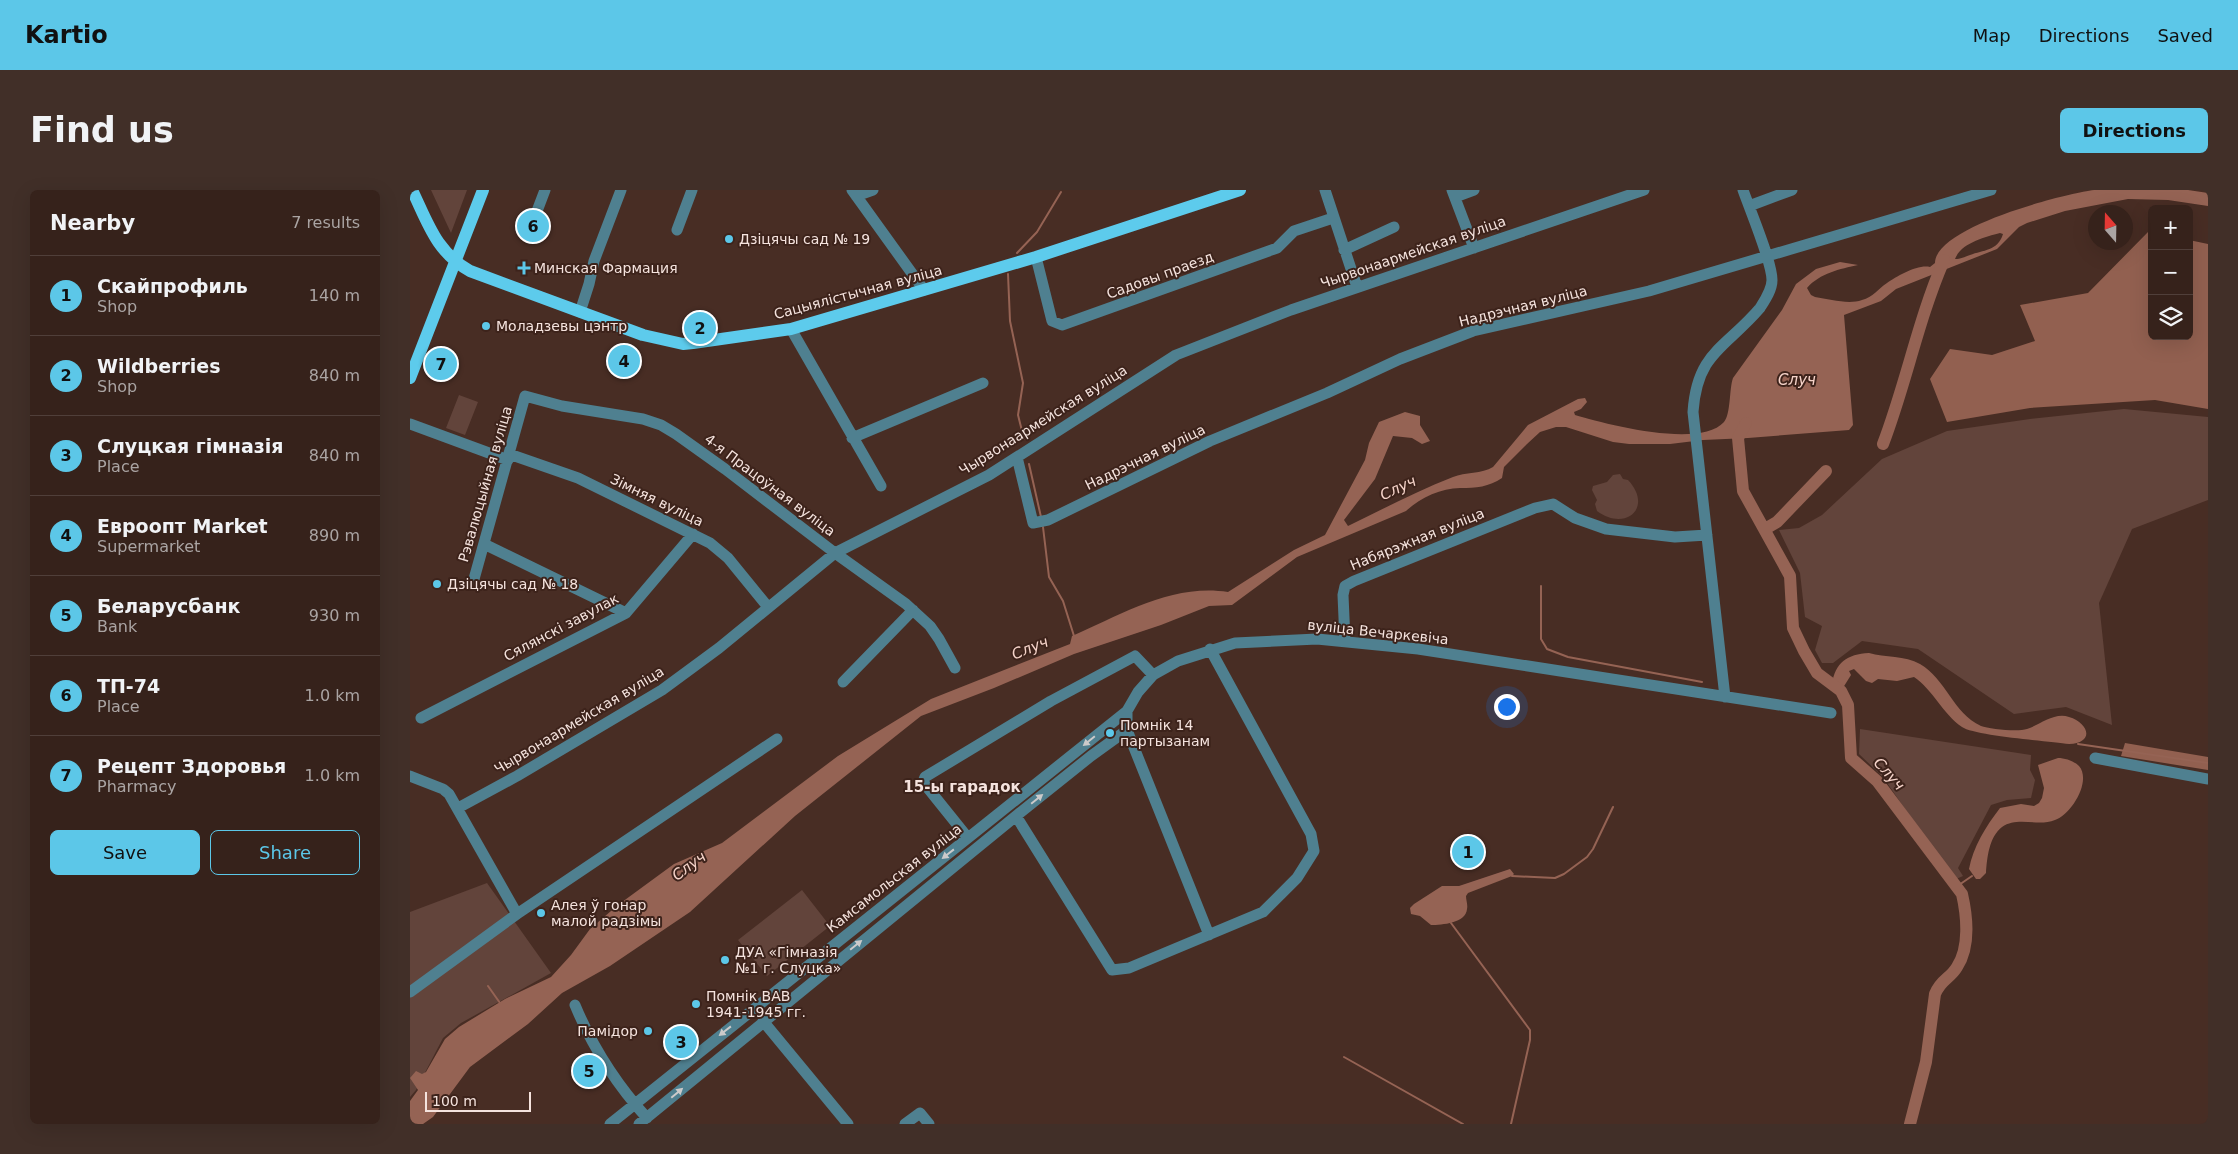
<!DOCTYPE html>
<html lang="en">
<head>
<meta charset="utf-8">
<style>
	body { margin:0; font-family:"DejaVu Sans",sans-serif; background:#412f28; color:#f1f3f6 }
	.controls { position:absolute; right:15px; top:15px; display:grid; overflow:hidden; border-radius:8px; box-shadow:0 5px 20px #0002 }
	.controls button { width:45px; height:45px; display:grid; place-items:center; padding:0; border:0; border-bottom:1px solid #503f3a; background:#36221b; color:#f1f3f6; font:25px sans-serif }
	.compass { position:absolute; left:1678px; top:15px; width:45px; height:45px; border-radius:50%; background:#36221b; box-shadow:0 5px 20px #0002; rotate:340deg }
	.scale { position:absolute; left:15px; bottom:12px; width:106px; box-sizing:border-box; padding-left:5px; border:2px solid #f5e3de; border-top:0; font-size:14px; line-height:18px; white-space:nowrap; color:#f5e3de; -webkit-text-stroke:4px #3d231b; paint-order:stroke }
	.you { position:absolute; left:1096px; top:516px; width:18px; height:18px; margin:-12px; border:4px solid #fff; border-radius:50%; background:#1a73e8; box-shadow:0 0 0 8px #1a73e833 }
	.badge { display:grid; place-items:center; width:32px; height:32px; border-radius:50%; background:#5cc7e8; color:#111; font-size:16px; font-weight:700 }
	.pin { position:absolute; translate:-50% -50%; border:2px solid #fff; box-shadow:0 1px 5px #0006 }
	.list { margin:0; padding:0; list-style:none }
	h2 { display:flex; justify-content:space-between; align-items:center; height:65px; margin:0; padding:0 20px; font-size:21px }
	h2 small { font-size:16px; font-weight:400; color:#aaa4a3 }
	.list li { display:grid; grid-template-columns:32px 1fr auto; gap:15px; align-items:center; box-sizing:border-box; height:80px; padding:0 20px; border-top:1px solid #503f3a }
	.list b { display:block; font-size:19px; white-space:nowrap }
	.list p { margin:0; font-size:16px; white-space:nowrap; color:#aaa4a3 }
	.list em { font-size:16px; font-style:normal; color:#aaa4a3 }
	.actions { display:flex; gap:10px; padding:15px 20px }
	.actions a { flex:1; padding:11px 0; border:1px solid #5cc7e8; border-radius:8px; text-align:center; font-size:18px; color:#5cc7e8 }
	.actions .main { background:#5cc7e8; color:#111 }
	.icon { flex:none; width:28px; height:28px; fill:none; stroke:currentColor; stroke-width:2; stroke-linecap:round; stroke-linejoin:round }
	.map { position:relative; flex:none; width:1798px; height:934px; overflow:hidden; border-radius:8px }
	header { display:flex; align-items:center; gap:30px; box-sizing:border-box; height:70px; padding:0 25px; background:#5cc7e8; color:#111 }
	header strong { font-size:24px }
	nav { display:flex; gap:28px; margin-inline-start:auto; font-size:18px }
	.intro { display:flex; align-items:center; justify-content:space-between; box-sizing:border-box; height:120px; padding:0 30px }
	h1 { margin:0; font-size:35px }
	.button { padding:12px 22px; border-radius:8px; background:#5cc7e8; color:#111; font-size:18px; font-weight:700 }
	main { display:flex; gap:30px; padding:0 30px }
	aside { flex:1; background:#36221b; border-radius:8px; box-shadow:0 5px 20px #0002 }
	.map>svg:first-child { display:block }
</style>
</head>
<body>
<header>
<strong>Kartio</strong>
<nav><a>Map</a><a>Directions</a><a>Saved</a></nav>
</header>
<div class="intro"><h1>Find us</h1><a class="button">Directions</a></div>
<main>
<aside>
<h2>Nearby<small>7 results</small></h2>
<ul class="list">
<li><span class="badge">1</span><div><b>Скайпрофиль</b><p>Shop</p></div><em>140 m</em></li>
<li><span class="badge">2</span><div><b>Wildberries</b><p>Shop</p></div><em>840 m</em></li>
<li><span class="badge">3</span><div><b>Слуцкая гімназія</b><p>Place</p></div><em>840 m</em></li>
<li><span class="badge">4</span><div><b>Евроопт Market</b><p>Supermarket</p></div><em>890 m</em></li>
<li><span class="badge">5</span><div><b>Беларусбанк</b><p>Bank</p></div><em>930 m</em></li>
<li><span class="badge">6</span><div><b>ТП-74</b><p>Place</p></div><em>1.0 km</em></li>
<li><span class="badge">7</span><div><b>Рецепт Здоровья</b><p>Pharmacy</p></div><em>1.0 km</em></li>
</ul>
<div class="actions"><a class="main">Save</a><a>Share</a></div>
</aside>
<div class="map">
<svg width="1798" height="934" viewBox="0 0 1798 934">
	<rect width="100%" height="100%" fill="#482d24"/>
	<path fill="#62443b" d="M21,0h36l-16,43z
		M49,205l19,7 -13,33 -19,-7z
		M1714,219l84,8v83l-76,29 -33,74 13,122 -46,-18 -52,7 -96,-65 -56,-8 -29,22h-11l-7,-13 7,-24 -17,-9 -5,-44 -21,-43 20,-2 23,-13 60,-56 65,-28 83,-12z
		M1210,284l3,5 5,1c26,28 -3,52 -31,31l-2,-7 2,-4 -5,-10 1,-4 14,-4 6,-7z
		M1450,539l171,26 -1,15 5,10 -4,18 -24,2 -16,5 -33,63 5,8 -9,4 -71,-103 -24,-23z
		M77,693l64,90 -90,50 -18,15 -27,52 -6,7v-185z
		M392,700l28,36 -63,50 -29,-36z"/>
	<path fill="#926050" d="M1738,42l4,1v103h37v-96l19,4v165l-53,-9 -125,8 -83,14 -17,-43 20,-30 42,6 43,-14 -15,-36 68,-12z
		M1715,553l83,14v13l-87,-14z"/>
	<path fill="#956354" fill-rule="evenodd" d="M1684,0h94l20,3v13l-40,-6 -40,-1 -63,12 -38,12 -8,4 -22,22 -101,40 -15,12 -37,14 9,110 -4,5 -101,8 -45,2 -33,4h-41l-16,-2 -47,-15h-10l-16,5 -13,12 -23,23 -2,11c-13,9 -26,10 -42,10 -19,0 -40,10 -54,23l-109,46 -65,48 -23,1 -48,19 -87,29 -80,34 -73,28 -126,100 -105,96 -80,54 -48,27 -34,31 -58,43 -37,50 -10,7h-13v-23l8,-11 -8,-12 6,-7 6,3 4,-2 19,-33 14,-12 46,-28 46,-22 20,-22 19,-26 28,-24 56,-41 48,-21 116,-87 93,-57 139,-55 2,-8c48,-21 101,-53 156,-44l66,-42 31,-15 40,-75 4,-17 10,-21 26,-10 15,4v9l10,16 -8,3 -10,-6 -19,-2 -18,43 -31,41 4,6c35,-17 69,-35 105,-49 12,-5 29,-3 40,-10l35,-42 50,-26 7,-1 2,4 -6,7 -7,3 1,3c30,9 125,34 149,7 7,-8 5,-33 9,-44l49,-68 14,-26 20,-15 24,-7 18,3c-18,4 -38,8 -51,23l4,7 4,2c15,2 33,8 47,3 11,-3 16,-11 25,-17 10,-7 31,-19 43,-16l5,-4c0,-36 128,-69 159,-73zM1590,43l3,1c-5,17 -20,16 -33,21 -6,2 -9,4 -15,4 6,-16 30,-22 45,-26z
		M1459,463c16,5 36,2 51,11 26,15 33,49 61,62 8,3 37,6 46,3 13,-4 27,-17 42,-12 20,6 26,26 0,27 -20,-3 -94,-8 -107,-17 -19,-13 -29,-37 -48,-50l-17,4 -19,-2 -6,4 -6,-2 -12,-12 -5,2 2,4 -10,16 -9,-7c3,-21 15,-30 37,-31z
		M1648,568c7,0 16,3 21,8 13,15 -8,49 -24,54 -17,7 -37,-4 -53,7 -13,10 -15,31 -16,46l-6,6h-4l-7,-10c4,-22 17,-43 31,-61l21,-4 13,2 5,-3 3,-5 2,-10 -6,-23z
		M1100,679l4,5 -2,2 -44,17 -2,3c0,4 2,9 1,13 -1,14 -25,16 -36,16l-11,-9 -9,-2 -1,-6 4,-4 28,-18h17z"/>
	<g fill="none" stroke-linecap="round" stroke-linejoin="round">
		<path stroke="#956354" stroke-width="2" d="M607,63l20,-21 24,-40
			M598,84l2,47 13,62 -5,32 6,24
			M619,274l12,53
			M633,337l6,50 14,24 11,35
			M1131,396v53l6,10 21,8 134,25
			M1668,554l130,19
			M1102,686l43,2 9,-4 23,-17 6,-8 20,-42
			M1546,697l16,-11
			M1041,733l79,107v10l-19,84
			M78,796l12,17
			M934,867l119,67"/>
		<path stroke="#956354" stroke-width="12" d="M1336,233l-8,15 5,53 47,85 3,52 11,23 13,22 24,18 7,14 3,53 26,23 85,113c5,22 8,53 -5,73 -7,12 -16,12 -22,27l-9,68 -16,62
			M1473,254c23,-60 35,-124 61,-184
			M1355,339l12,-7 49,-51"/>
		<path stroke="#4f8090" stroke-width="11" d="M442,0l72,100
			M915,0l32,97
			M1042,0l22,58
			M446,6l17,-6
			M1045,7l19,-7
			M1339,16l43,-16
			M124,29l11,-29
			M267,40l15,-40
			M934,60l50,-23
			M626,67l16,64 10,4 215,-77 17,-17 39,-13
			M170,122l9,-28 5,-23 27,-71
			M381,139l90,157
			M0,234l98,36
			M442,248l131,-55
			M99,264l69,24 132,65 18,15 40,49
			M607,267l16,66 15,-3 162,-79 117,-48 73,-34 73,-28 176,-40 342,-101
			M74,354l142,69
			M64,389l51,-183 37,10 81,13 18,6 15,9 49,35 110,84 71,51 24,22 9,13 16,29
			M935,451l-2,-46 2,-9 9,-5 181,-73 18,-4 22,14 31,11 69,8 32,-2
			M433,492l70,-72
			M1315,507l-32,-285c4,-60 33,-64 67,-104 5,-8 12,-18 12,-28 0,-18 -22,-70 -29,-90
			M717,521v19l82,205
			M11,528l205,-105 67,-79
			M1685,568l113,21
			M0,586l33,13 6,5 68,120
			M48,618l59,-32 145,-86 57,-42 116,-95 154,-78 187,-120 115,-45 353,-120
			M606,626l96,154 17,-2 134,-56 34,-34 17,-27 -3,-17 -101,-185
			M558,648l-45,-56 2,-5 126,-76 84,-45 18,19 25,-14 57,-18 82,-4 101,10 413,64
			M0,802l107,-78 260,-175
			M165,815c17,41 42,80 72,113
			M353,831l85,103
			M200,934l517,-413 11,-19 15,-17
			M229,934l377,-308 75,-60 36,-26
			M495,934l15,-11 9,11"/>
		<path stroke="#5dcbec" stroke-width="12" d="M2,0c16,33 24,62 58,81l173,64 40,9 10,-1 98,-14 245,-72 204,-67
			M0,188l73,-188"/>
	</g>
	<defs><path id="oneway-solid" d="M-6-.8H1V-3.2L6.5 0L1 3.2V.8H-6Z" transform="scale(1.25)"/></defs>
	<g fill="#cccaca">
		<use href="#oneway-solid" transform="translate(679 551) rotate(141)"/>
		<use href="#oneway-solid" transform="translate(627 609) rotate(-39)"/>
		<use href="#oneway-solid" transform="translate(538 664) rotate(142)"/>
		<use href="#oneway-solid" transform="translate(446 755) rotate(-39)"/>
		<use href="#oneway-solid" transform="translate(315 841) rotate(142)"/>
		<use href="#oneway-solid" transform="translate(267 903) rotate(-40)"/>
	</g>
	<g fill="#5cc7e8" stroke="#3d231b" stroke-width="2">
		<circle cx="319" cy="49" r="5"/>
		<path d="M111.5 70.5h5v5h5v5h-5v5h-5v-5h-5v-5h5z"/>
		<circle cx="76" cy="136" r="5"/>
		<circle cx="27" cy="394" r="5"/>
		<circle cx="700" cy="543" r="5"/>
		<circle cx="131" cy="723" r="5"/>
		<circle cx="315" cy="770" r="5"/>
		<circle cx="286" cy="814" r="5"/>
		<circle cx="238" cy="841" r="5"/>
	</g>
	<g text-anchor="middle" stroke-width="4" stroke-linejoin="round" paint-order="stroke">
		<g font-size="14" fill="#f5e3de" stroke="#3d231b" text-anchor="start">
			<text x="329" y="54">Дзіцячы сад № 19</text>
			<text x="124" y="83">Минская Фармация</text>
			<text x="86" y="141">Моладзевы цэнтр</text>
			<text x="37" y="399">Дзіцячы сад № 18</text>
			<text x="710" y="540">Помнік 14<tspan x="710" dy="16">партызанам</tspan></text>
			<text x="141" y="720">Алея ў гонар<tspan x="141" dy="16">малой радзімы</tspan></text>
			<text x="325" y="767">ДУА «Гімназія<tspan x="325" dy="16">№1 г. Слуцка»</tspan></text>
			<text x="296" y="811">Помнік ВАВ<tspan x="296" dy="16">1941-1945 гг.</tspan></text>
			<text x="228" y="846" text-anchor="end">Памідор</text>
		</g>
		<g font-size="14" fill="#f5e3de" stroke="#3d231b">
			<text transform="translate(1003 62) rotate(-19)" y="5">Чырвонаармейская вуліца</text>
			<text transform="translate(750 85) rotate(-20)" y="5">Садовы праезд</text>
			<text transform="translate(448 102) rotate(-15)" y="5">Сацыялістычная вуліца</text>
			<text transform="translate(1113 116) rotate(-14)" y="5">Надрэчная вуліца</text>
			<text transform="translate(633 230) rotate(-32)" y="5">Чырвонаармейская вуліца</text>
			<text transform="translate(735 267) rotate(-26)" y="5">Надрэчная вуліца</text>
			<text transform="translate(75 294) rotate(-74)" y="5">Рэвалюцыйная вуліца</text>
			<text transform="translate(360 295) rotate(37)" y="5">4-я Працоўная вуліца</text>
			<text transform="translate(247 310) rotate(26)" y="5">Зімняя вуліца</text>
			<text transform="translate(1007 349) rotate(-22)" y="5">Набярэжная вуліца</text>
			<text transform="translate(151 437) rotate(-28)" y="5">Сялянскі завулак</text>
			<text transform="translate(968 442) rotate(6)" y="5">вуліца Вечаркевіча</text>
			<text transform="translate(169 530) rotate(-31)" y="5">Чырвонаармейская вуліца</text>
			<text transform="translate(484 688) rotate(-38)" y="5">Камсамольская вуліца</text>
		</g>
		<g font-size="15" font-style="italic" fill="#f6d4ca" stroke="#3d231b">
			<text x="1387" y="195">Случ</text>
			<text transform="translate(988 298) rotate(-25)" y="5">Случ</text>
			<text transform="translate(620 458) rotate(-22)" y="5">Случ</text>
			<text transform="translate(1479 584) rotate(48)" y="5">Случ</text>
			<text transform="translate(279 676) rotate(-36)" y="5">Случ</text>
		</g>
		<g font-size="15" font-weight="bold" fill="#f5e3de" stroke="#3d231b">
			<text x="552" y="602">15-ы гарадок</text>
		</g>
	</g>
</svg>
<div class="controls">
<button>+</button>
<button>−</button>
<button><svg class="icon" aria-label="layers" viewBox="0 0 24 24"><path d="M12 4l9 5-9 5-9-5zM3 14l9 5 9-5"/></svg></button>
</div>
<svg class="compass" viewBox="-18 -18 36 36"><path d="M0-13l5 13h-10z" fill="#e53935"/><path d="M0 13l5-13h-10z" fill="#aaa4a3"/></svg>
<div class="scale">100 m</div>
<div class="you"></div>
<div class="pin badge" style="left:1058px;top:662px">1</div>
<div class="pin badge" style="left:290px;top:138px">2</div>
<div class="pin badge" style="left:271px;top:852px">3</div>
<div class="pin badge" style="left:214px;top:171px">4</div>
<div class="pin badge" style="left:179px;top:881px">5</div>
<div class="pin badge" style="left:123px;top:36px">6</div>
<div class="pin badge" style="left:31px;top:174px">7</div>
</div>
</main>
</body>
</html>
